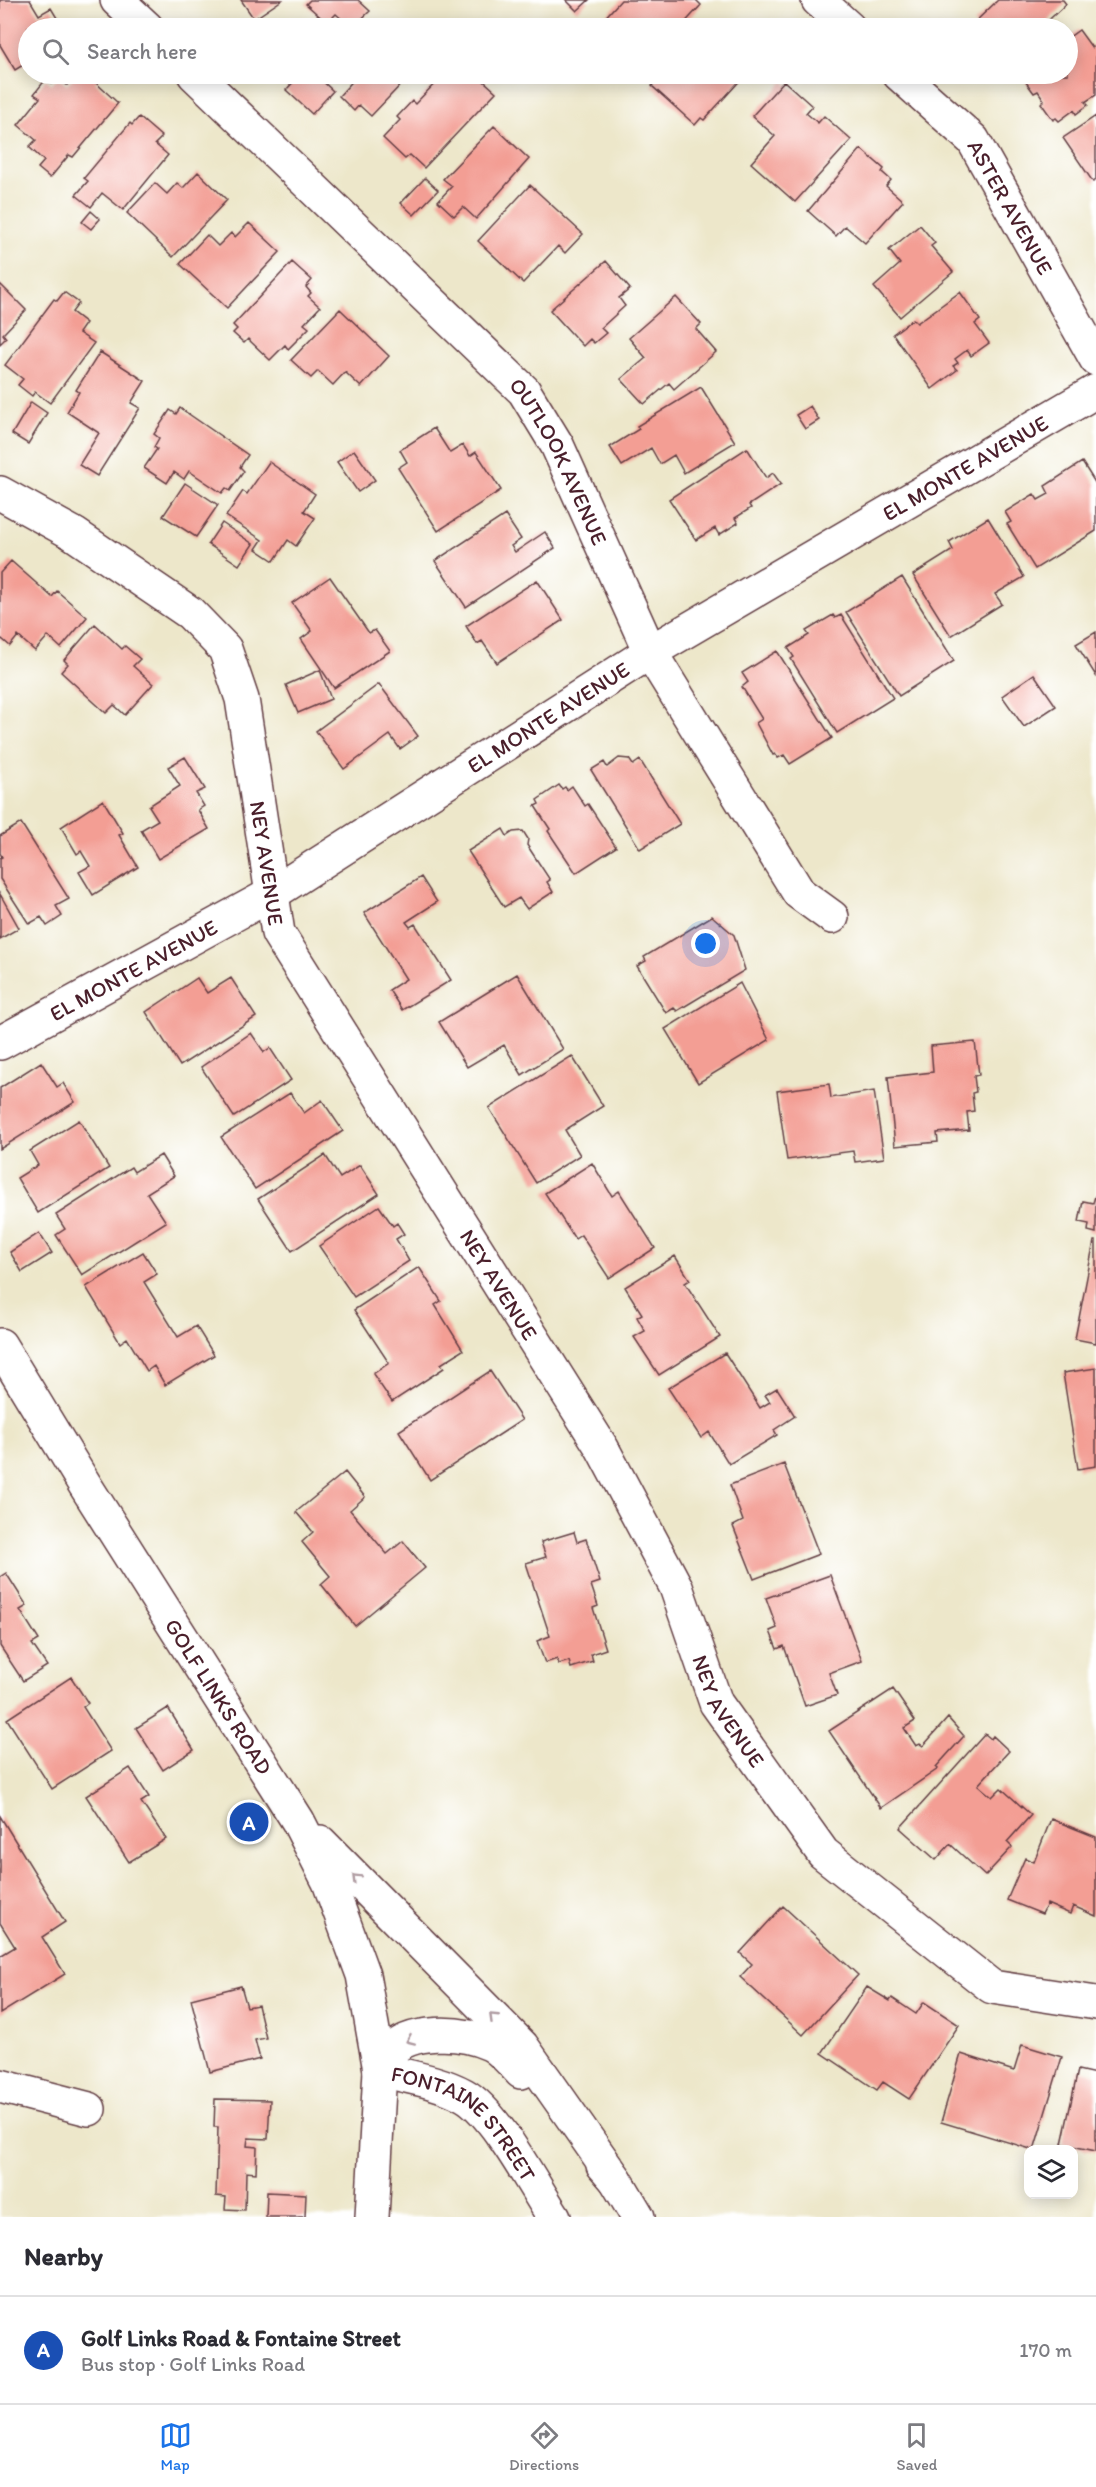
<!DOCTYPE html>
<html lang="en">
<head>
<meta charset="utf-8">
<style>
	body { margin:0; font-family:Itim,sans-serif; background:#f2f2f3; color:#2b2b33 }
	.controls { position:absolute; right:18px; bottom:18px; display:grid; overflow:hidden; border-radius:12px; box-shadow:0 3px 15px #0003 }
	.controls button { width:54px; height:54px; display:grid; place-items:center; padding:0; border:0; border-bottom:2px solid #e1e1e2; background:#fff; color:#2b2b33; font:30px sans-serif }
	.you { position:absolute; left:706px; top:944px; width:21px; height:21px; margin:-15px; border:4px solid #fff; border-radius:50%; background:#1a73e8; box-shadow:0 0 0 9px #1a73e833 }
	.badge { display:grid; place-items:center; width:39px; height:39px; border-radius:50%; background:#1a73e8; color:#fff; font-size:20px; font-weight:700 }
	.pin { position:absolute; translate:-50% -50%; border:3px solid #fff; box-shadow:0 2px 6px #0006 }
	.list { margin:0; padding:0; list-style:none }
	h2 { display:flex; justify-content:space-between; align-items:center; height:78px; margin:0; padding:0 24px; font-size:26px }
	h2 small { font-size:20px; font-weight:400; color:#7c7c81 }
	.list li { display:grid; grid-template-columns:39px 1fr auto; gap:18px; align-items:center; box-sizing:border-box; height:108px; padding:0 24px; border-top:2px solid #e1e1e2 }
	.list b { display:block; font-size:22px; white-space:nowrap }
	.list p { margin:0; font-size:20px; white-space:nowrap; color:#7c7c81 }
	.list em { font-size:20px; font-style:normal; color:#7c7c81 }
	.icon { flex:none; width:33px; height:33px; fill:none; stroke:currentColor; stroke-width:2; stroke-linecap:round; stroke-linejoin:round }
	.map { position:relative; flex:none; width:1096px; height:2217px; overflow:hidden }
	.search { position:absolute; background:#fff; box-shadow:0 3px 15px #0003; left:18px; right:18px; top:18px; height:66px; display:flex; align-items:center; gap:15px; box-sizing:border-box; padding:0 21px; border-radius:33px; color:#7c7c81; font-size:22px }
	.sheet { height:186px; background:#fff }
	nav { display:flex; justify-content:space-around; align-items:center; box-sizing:border-box; height:84px; border-top:2px solid #e1e1e2; background:#fff; font-size:16px; color:#7c7c81 }
	nav a { display:grid; justify-items:center; gap:3px }
	nav .on { color:#1a73e8 }
	.map>svg:first-child { display:block }
</style>
</head>
<body>
<div class="map">
<svg width="1096" height="2217" viewBox="0 0 1096 2217">
	<rect width="100%" height="100%" fill="#fff"/>
	<filter id="ink" filterUnits="userSpaceOnUse"><feTurbulence type="fractalNoise" baseFrequency=".0167" numOctaves="2"/><feDisplacementMap in="SourceGraphic" scale="12" xChannelSelector="R" yChannelSelector="G"/><feConvolveMatrix kernelMatrix="1 2 1 2 8 2 1 2 1" color-interpolation-filters="sRGB"/></filter>
	<filter id="wash" filterUnits="userSpaceOnUse"><feTurbulence type="fractalNoise" baseFrequency=".008" numOctaves="4" result="noise"/><feDisplacementMap in="SourceGraphic" scale="24" xChannelSelector="R" yChannelSelector="G"/><feGaussianBlur stdDeviation="1.35" result="paint"/><feColorMatrix in="noise" values="0 0 0 0 0 0 0 0 0 0 0 0 0 0 0 0 0 1.4 0 .05"/><feComposite in="paint" operator="in"/></filter>
	<g filter="url(#wash)">
		<rect width="100%" height="100%" fill="#ede7ca"/>
		<g id="blocks">
			<path fill="#f39e94" d="M0,0h30l9,15 12,-7 12,20h-35v34l-13,8 -15,-25z
				M241,0h41l-28,19z
				M310,0h48l12,11 -18,17 -16,-14 -9,9 -21,-19z
				M566,0h23l-12,11z
				M621,0h75l5,5 -21,23h-69l-9,-7z
				M998,0h65l3,4 -26,24h-61l-5,-5z
				M1079,30l13,18 4,-3v50l-11,7 3,3 -12,9 -2,-4 -15,11 -3,-3 -3,2 -12,-17 3,-3 -6,-9 -4,2 -14,-19h48v-36z
				M76,74h18l5,4 -4,4 23,21 -45,54 -4,-2 -19,23 -12,-10 6,-7 -15,-14 7,-7 -18,-15 22,-27 -6,-4 12,-15 6,5 6,-6 9,7z
				M301,74h14l18,17 -21,23 -26,-24z
				M359,74h52l-40,42 -12,-11 -5,6 -15,-15z
				M444,74h32l20,18 -72,76 -14,-13 -5,4 -22,-21 17,-18 -3,-3 15,-16 3,3z
				M659,74h87l-42,46 -3,-2 -6,7 -43,-39z
				M784,81l28,25 -6,7 12,10 6,-7 27,24 -56,62 -44,-39 24,-27 -23,-20z
				M1096,116v64l-3,2 -30,-44z
				M139,117l23,20 -7,7 13,11 -45,55 -21,-17 -11,14 -15,-12 12,-14 -4,-3 46,-55 2,2z
				M494,126l35,33 -53,60 -13,-12 -9,9 -16,-15 14,-15 -9,-7z
				M861,149l23,20 -2,3 9,8 -5,6 17,15 -38,42 -20,-17 -9,10 -28,-25z
				M198,172l29,28 -54,57 -46,-44 28,-30 12,11 10,-11 6,5z
				M425,178l13,12 -24,25 -13,-12z
				M530,185l53,49 -18,19 -7,-7 -35,37 -45,-42z
				M91,211l9,8 -9,10 -9,-7z
				M249,223l31,29 -53,56 -47,-44 27,-29 11,11 13,-13 4,4z
				M920,225l15,18 -4,3 22,26 -53,45 -26,-30 26,-23 -11,-14z
				M606,261l24,28 -11,9 6,8 -24,22 5,5 -12,10 -4,-4 -7,7 -33,-36z
				M292,262l20,18 -6,7 5,6 -3,3 12,11 -16,17 5,4 -21,21 -3,-4 -15,15 -22,-21 -4,4 -11,-10 4,-4 -4,-4z
				M0,284l26,26 -23,24 3,4 -6,6z
				M64,292l15,11 -7,9 14,11 -7,10 15,10 -44,60 -15,-11 -3,4 -14,-11 5,-6 -18,-14 49,-66 3,2z
				M960,292l20,28 -5,4 14,19 -18,13 -4,-6 -12,9 3,4 -5,3 4,4 -25,19 -39,-55 20,-15 4,4z
				M676,297l25,27 -5,5 20,23 -42,37 -5,-6 -25,21 -23,-25 25,-21 -17,-20z
				M340,309l49,47 -28,31 -16,-15 -12,13 -15,-14 -7,7 -20,-18z
				M100,352l45,29 -14,22 9,5 -43,68 -18,-11 20,-32 -32,-21 12,-20 -3,-2z
				M701,387l34,55 -51,31 -10,-18 -14,9 -9,-16 -29,18 -12,-19 29,-18 -2,-3z
				M31,402l16,11 -19,31 -16,-10z
				M810,406l9,14 -14,9 -9,-14z
				M180,408l68,47 -8,12 4,4 -14,20 -4,-3 -4,5 -33,-22 -5,8 -10,-7 -7,11 -23,-15 13,-19 -3,-2 5,-9 -5,-4 16,-24 6,4z
				M434,428l16,25 13,-8 7,11 6,-4 25,38 -63,41 -40,-63 9,-6 -7,-12z
				M747,448l19,30 7,-5 8,11 -32,21 2,3 -16,10 3,5 -19,12 -4,-7 -19,12 -27,-41z
				M354,450l21,30 -17,12 -21,-30z
				M269,462l46,32 -11,17 11,7 -19,28 -8,-6 -14,21 -18,-12 6,-9 -36,-24 17,-25 4,3z
				M1082,462l14,22v47l-61,38 -28,-45 4,-2 -6,-10 29,-18 4,6 11,-6 -4,-8z
				M185,483l33,22 -22,32 -33,-21z
				M505,515l16,24 -10,7 4,6 30,-20 10,16 -89,59 -31,-46z
				M988,518l36,59 -29,17 7,10 -51,32 -38,-61 40,-25 -4,-8z
				M222,523l31,21 -14,21 -31,-21z
				M11,561l41,36 5,-6 30,26 -26,31 -13,-12 -13,15 -17,-15 -8,10 -8,-7 -2,2v-68z
				M330,577l39,56 6,-3 15,21 -56,37 -33,-49 11,-8 -20,-28z
				M902,577l52,84 -55,35 -53,-84z
				M537,580l26,40 -66,43 -15,-22 -5,3 -11,-18z
				M833,615l2,3 6,-3 52,83 -56,35 -46,-74 3,-2 -6,-9 21,-13 -3,-4z
				M95,624l27,25 3,-3 15,13 -7,7 20,18 -28,31 -11,-10 -8,8 -45,-41 7,-8 -4,-4z
				M1096,632v44l-20,-32z
				M777,651l55,87 -42,26 -6,-9 -6,3 -3,-4 -2,1 -17,-32 6,-4 -20,-32 6,-5 -6,-9z
				M320,670l11,29 -33,14 -12,-28z
				M1034,674l22,32 -32,21 -22,-31z
				M379,684l39,52 -18,13 -10,-14 -46,34 -28,-38z
				M185,757l20,32 -9,4 8,13 -6,4 11,19 -51,30 -17,-29 17,-10 -9,-14 31,-20 -12,-19z
				M619,758l10,1 4,6 7,-5 40,64 -40,25 -49,-79 13,-8 3,5z
				M559,785l3,4 3,-2 2,3 5,-4 13,20 3,-2 28,43 -40,26 -28,-42 2,-2 -15,-23 4,-2 -2,-4z
				M103,800l20,33 -4,2 19,32 -45,28 -14,-23 11,-6 -9,-15 -4,3 -16,-27z
				M21,823l48,76 -13,7 6,10 -15,10 -6,-9 -12,7 -29,-45v-21l2,-1 -2,-4v-17z
				M503,829l4,7 6,-4 10,-1 5,8 -1,6 23,35 -3,2 6,10 -26,17 -8,-11 -15,9 -36,-56z
				M421,877l16,25 -31,20 4,5 5,-3 36,56 -49,30 -13,-20 17,-11 -42,-66z
				M0,894l19,34 -19,11z
				M712,916l22,19 11,35 -68,41 -3,-3 -8,5 -29,-47 9,-5 -2,-4z
				M517,974l46,75 -41,26 -18,-30 -37,22 -28,-45z
				M197,978l10,15 24,-15 25,39 -76,49 -34,-54z
				M740,983l29,57 -71,43 -33,-54z
				M251,1033l13,19 6,-4 21,32 -57,37 -33,-50z
				M975,1042l4,33 -5,1 2,16 -4,1 2,18 -7,1 2,18 -32,3 1,9 -43,4 -7,-69 45,-5 -2,-26z
				M572,1056l31,50 -38,24 15,25 -44,28 -47,-75z
				M41,1062l16,25 6,-4 12,19 -75,47v-61z
				M829,1084l2,14 43,-7 10,67 -29,4 -2,-11 -66,9 -10,-69z
				M290,1093l14,20 18,-13 21,31 -88,58 -34,-52z
				M79,1120l30,48 -71,45 -21,-35 21,-13 -8,-14z
				M161,1155l13,21 -27,17 19,29 -84,53 -26,-40 9,-6 -9,-14 75,-48 3,5z
				M325,1155l15,23 20,-13 19,29 -87,57 -34,-52z
				M592,1163l20,33 7,-5 36,57 -46,30 -28,-43 -6,4 -30,-46z
				M1095,1196h1v37l-8,-2 1,-7 -10,-2 4,-21 10,2z
				M379,1206l14,20 4,-3 7,11 -8,5 13,22 -55,36 -35,-51z
				M39,1233l13,20 -30,19 -12,-20z
				M1094,1241h2v102l-21,-4z
				M143,1252l14,22 -13,8 34,55 18,-11 18,29 -49,30 -11,-19 -7,5 -20,-33 -7,5 -34,-56z
				M675,1256l15,24 -5,3 35,54 -61,38 -25,-38 11,-6 -8,-14 5,-3 -17,-27z
				M419,1267l22,34 -6,4 28,45 -22,14 3,4 -52,34 -19,-28 16,-11 -35,-53z
				M725,1353l35,55 10,-6 -5,-7 12,-7 18,28 -21,14 3,5 -48,29 -20,-32 -8,6 -33,-50z
				M1096,1368v98l-18,3 -15,-96z
				M490,1371l32,49 -92,60 -31,-49z
				M784,1464l35,90 -65,25 -21,-53 10,-5 -13,-36z
				M345,1472l20,25 -15,13 37,44 16,-13 22,27 -70,58 -34,-42 9,-8 -28,-34 11,-10 -17,-20z
				M574,1532l3,10 9,-3 14,43 -9,3 7,21 -5,2 13,41 -15,5 2,7 -22,7 -2,-7 -10,3 -2,-5 -12,4 -8,-22 13,-5 -24,-73 20,-6 -5,-15z
				M6,1573l21,33 -7,4 19,30 -7,4 15,22 -24,15 -23,-35v-69z
				M830,1575l32,86 -33,12 8,22 -32,11 -21,-60 -7,3 -7,-18 7,-3 -11,-30z
				M71,1677l17,26 -5,4 28,44 -59,38 -45,-70z
				M893,1689l22,32 -11,7 12,18 4,-2 3,2 25,-28 16,18 -28,31 2,2 -57,39 -52,-77z
				M168,1708l26,42 -31,20 -27,-42z
				M985,1734l6,5 2,-3 16,15 -31,34 14,12 9,-9 30,27 -24,27 5,5 -27,29 -35,-32 -14,16 -36,-32z
				M130,1768l19,29 -8,5 25,37 -37,23 -43,-66z
				M0,1816l65,106 -23,15 23,37 -65,40v-58l15,-9 -15,-24z
				M1051,1819l45,18v79l-23,-10 -3,8 -23,-10 -5,10 -35,-14 18,-42 9,4z
				M783,1906l75,69 -55,60 -63,-58 12,-13 -12,-11z
				M241,1986l6,21 11,-2 8,33 -11,2 5,19 -50,13 -19,-73z
				M867,1987l23,14 2,-3 24,16 8,-12 35,23 -50,74 -26,-17 -6,8 -55,-37z
				M1022,2045l40,12 -28,93 -93,-28 20,-68 53,17z
				M1078,2070l18,4v77l-34,-7z
				M215,2099l55,1 -2,39 -20,-1 -1,8 10,1 -1,26 -10,-1 -1,38 -20,-1 1,-12 -10,-1 2,-69h-4z
				M267,2192l39,2 -1,23h-39z"/>
		</g>
	</g>
	<g filter="url(#ink)">
		<use href="#blocks" fill-opacity="0" stroke="#623d43" stroke-width="1.5"/>
		<g fill="none" stroke-linecap="round" stroke-linejoin="round">
			<defs>
				<g id="minor">
					<path d="M117,0l30,28"/>
					<path d="M818,0l31,28"/>
					<path id="s1" d="M194,74l330,317 33,54 93,207 149,241 33,24"/>
					<path id="s2" d="M899,74l74,66 123,219"/>
					<path id="s3" d="M0,493l74,41 116,79 35,36 17,50 36,234 324,515 74,139 40,116 107,150 169,134 104,16"/>
					<path id="s4" d="M0,1043l270,-148 380,-243 446,-261"/>
					<path id="s5" d="M0,1345l85,140 213,336 31,61 34,93 17,95 -8,147"/>
					<path d="M320,1842l202,204 94,134"/>
					<path d="M380,2070c2,-5 5,-12 8,-16 21,-26 74,-23 102,-10 11,5 22,19 31,28"/>
					<path id="s6" d="M380,2070c28,7 58,11 84,25 31,17 69,90 90,122"/>
					<path d="M0,2086l89,23"/>
					<path d="M603,2165l13,15 22,37"/>
				</g>
			</defs>
			<use href="#minor" stroke="#623d43" stroke-width="36"/>
			<use href="#minor" stroke="#fff" stroke-width="33"/>
		</g>
		<defs><path id="oneway-chevron" d="M-2-3.5L2.5 0L-2 3.5" fill="none" stroke-width="1.6" stroke-linecap="round" stroke-linejoin="round" transform="scale(1.5)"/></defs>
		<g stroke="#ae9aa0">
			<use href="#oneway-chevron" transform="translate(356 1878) rotate(-135)"/>
			<use href="#oneway-chevron" transform="translate(493 2017) rotate(-136)"/>
			<use href="#oneway-chevron" transform="translate(410 2040) rotate(156)"/>
		</g>
	</g>
	<g text-anchor="middle" stroke-width="4.5" stroke-linejoin="round" paint-order="stroke">
		<g font-size="22" fill="#4a1f2b" stroke="#fff">
			<text dy="8" stroke="none"><textPath href="#s2" startOffset="176">ASTER AVENUE</textPath></text>
			<text dy="8" stroke="none"><textPath href="#s1" startOffset="536">OUTLOOK AVENUE</textPath></text>
			<text dy="8" stroke="none"><textPath href="#s4" startOffset="1124">EL MONTE AVENUE</textPath></text>
			<text dy="8" stroke="none"><textPath href="#s4" startOffset="638">EL MONTE AVENUE</textPath></text>
			<text dy="8" stroke="none"><textPath href="#s3" startOffset="494">NEY AVENUE</textPath></text>
			<text dy="8" stroke="none"><textPath href="#s4" startOffset="152">EL MONTE AVENUE</textPath></text>
			<text dy="8" stroke="none"><textPath href="#s3" startOffset="980">NEY AVENUE</textPath></text>
			<text dy="8" stroke="none"><textPath href="#s5" startOffset="414">GOLF LINKS ROAD</textPath></text>
			<text dy="8" stroke="none"><textPath href="#s3" startOffset="1466">NEY AVENUE</textPath></text>
			<text dy="8" stroke="none"><textPath href="#s6" startOffset="104">FONTAINE STREET</textPath></text>
		</g>
	</g>
</svg>
<div class="controls">
<button><svg class="icon" aria-label="layers" viewBox="0 0 24 24"><path d="M12 4l9 5-9 5-9-5zM3 14l9 5 9-5"/></svg></button>
</div>
<div class="you"></div>
<div class="pin badge" style="left:249px;top:1822px;background:#1a4fb4">A</div>
<div class="search"><svg class="icon" aria-label="search" viewBox="0 0 24 24"><circle cx="10" cy="10" r="6"/><path d="M15 15l6 6"/></svg>Search here</div>
</div>
<section class="sheet">
<h2>Nearby<small></small></h2>
<ul class="list">
<li><span class="badge" style="background:#1a4fb4">A</span><div><b>Golf Links Road &amp; Fontaine Street</b><p>Bus stop · Golf Links Road</p></div><em>170 m</em></li>
</ul>
</section>
<nav>
<a class="on"><svg class="icon" aria-label="map" viewBox="0 0 24 24"><path d="M3 6l6-2 6 2 6-2v14l-6 2-6-2-6 2zM9 4v14M15 6v14"/></svg>Map</a>
<a><svg class="icon" aria-label="directions" viewBox="0 0 24 24"><path d="M12 3l9 9-9 9-9-9zM9 14v-3h6M13 9l2 2-2 2"/></svg>Directions</a>
<a><svg class="icon" aria-label="saved" viewBox="0 0 24 24"><path d="M7 4h10v16l-5-4-5 4z"/></svg>Saved</a>
</nav>
</body>
</html>
